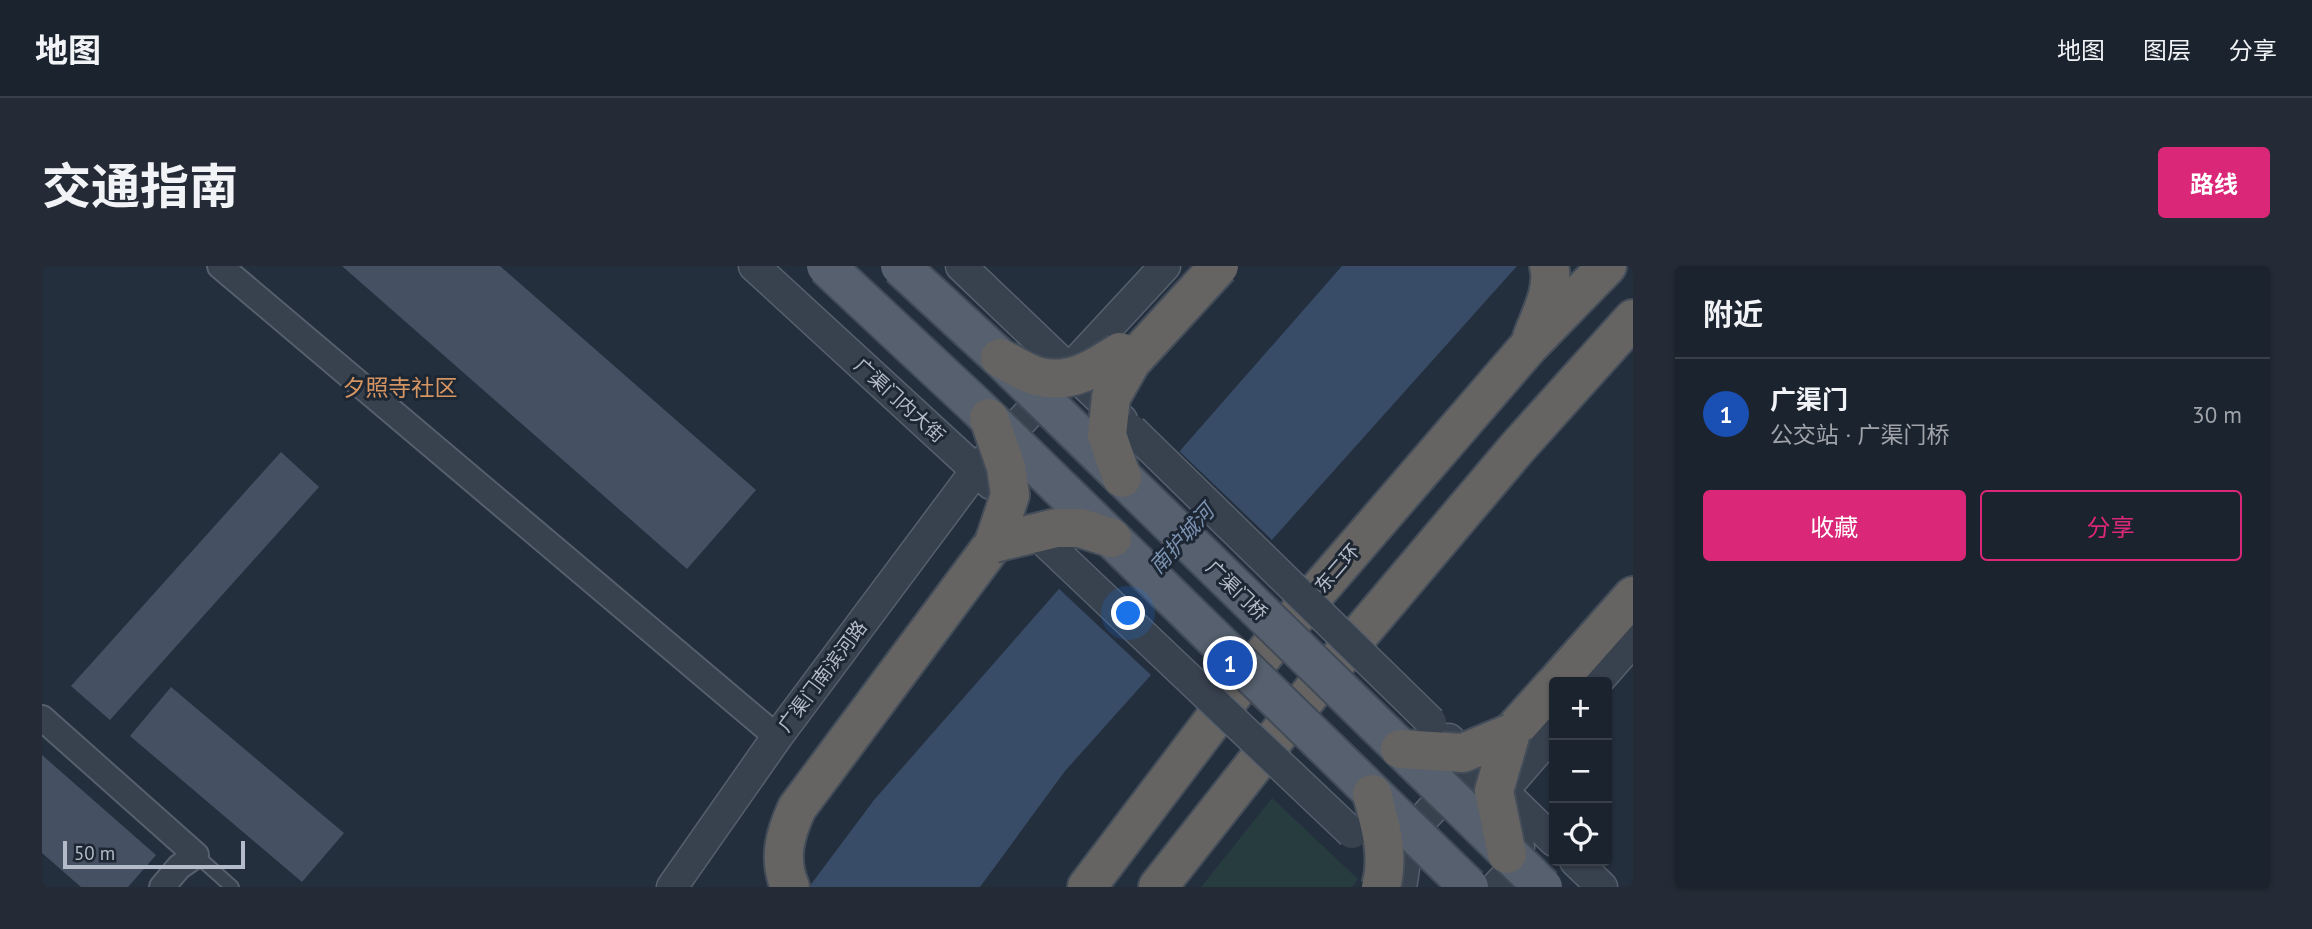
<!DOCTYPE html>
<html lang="zh">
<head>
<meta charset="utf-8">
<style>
	body { margin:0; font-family:"PT Sans","Noto Sans SC",sans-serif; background:#242b36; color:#f1f3f6 }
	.controls { position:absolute; right:21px; bottom:21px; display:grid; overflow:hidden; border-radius:7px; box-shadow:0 2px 5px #0004 }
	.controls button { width:63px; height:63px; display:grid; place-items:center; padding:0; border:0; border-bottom:2px solid #39404a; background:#1b232e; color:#f1f3f6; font:35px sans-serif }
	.scale { position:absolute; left:21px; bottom:18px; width:182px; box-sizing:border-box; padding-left:7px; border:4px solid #b4bcc9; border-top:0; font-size:19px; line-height:24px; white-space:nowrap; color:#b4bcc9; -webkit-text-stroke:5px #1d2633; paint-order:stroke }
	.you { position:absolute; left:1087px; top:348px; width:24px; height:24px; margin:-18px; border:5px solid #fff; border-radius:50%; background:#1a73e8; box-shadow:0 0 0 10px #1a73e833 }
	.badge { display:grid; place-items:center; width:46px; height:46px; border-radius:50%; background:#db2777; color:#fff; font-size:23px; font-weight:700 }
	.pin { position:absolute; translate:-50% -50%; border:4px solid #fff; box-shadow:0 2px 7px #0006 }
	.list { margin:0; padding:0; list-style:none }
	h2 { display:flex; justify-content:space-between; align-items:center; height:91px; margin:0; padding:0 28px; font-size:30px }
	h2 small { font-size:23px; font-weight:400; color:#a0a4aa }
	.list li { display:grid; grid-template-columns:46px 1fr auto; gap:21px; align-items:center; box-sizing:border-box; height:112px; padding:0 28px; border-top:2px solid #39404a }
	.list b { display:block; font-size:26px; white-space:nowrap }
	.list p { margin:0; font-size:23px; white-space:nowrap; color:#a0a4aa }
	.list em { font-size:23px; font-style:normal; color:#a0a4aa }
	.actions { display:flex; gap:14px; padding:21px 28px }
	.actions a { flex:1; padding:16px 0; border:2px solid #db2777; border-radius:7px; text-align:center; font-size:24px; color:#db2777 }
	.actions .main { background:#db2777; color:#fff }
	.icon { flex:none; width:38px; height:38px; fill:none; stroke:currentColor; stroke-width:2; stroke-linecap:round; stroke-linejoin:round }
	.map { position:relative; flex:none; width:1591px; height:621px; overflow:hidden; border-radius:7px }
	header { display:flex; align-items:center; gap:42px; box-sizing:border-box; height:98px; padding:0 35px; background:#1b232e; border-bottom:2px solid #39404a }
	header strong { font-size:33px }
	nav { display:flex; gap:38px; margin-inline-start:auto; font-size:24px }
	.intro { display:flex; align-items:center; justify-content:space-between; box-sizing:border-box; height:168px; padding:0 42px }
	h1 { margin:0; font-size:49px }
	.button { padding:18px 32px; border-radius:7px; background:#db2777; color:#fff; font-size:24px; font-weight:700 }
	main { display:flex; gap:42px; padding:0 42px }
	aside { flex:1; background:#1b232e; border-radius:7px; box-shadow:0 2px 5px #0004 }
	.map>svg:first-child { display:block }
</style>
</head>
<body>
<header>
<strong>地图</strong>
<nav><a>地图</a><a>图层</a><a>分享</a></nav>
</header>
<div class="intro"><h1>交通指南</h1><a class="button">路线</a></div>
<main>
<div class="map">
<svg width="1591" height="621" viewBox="0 0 1591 621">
	<rect width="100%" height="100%" fill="#242f3e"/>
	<path fill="#263c3f" d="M1230,532l86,81 -6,8h-151z"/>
	<path fill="#394c67" d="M1300,0h175l-452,505 -85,116h-171l65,-87z"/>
	<path fill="#242f3e" d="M1134,182l98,94 -121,135 -97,-91z"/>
	<path fill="#455162" d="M300,0h158l256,224 -69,79z
		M239,186l38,35 -209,233 -39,-34z
		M129,421l173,146 -42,49 -172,-146z
		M0,489l114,100 -28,32h-47l-39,-34z"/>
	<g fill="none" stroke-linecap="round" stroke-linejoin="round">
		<defs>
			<path id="service" d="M154,589l36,32"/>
			<path id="minor" d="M178,0l557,471
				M0,452l154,137 -17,12 -17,20"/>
			<path id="tertiary" d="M712,0l237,218
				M919,0l161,154
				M1555,416l36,-41
				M1407,473l105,102
				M1533,595l27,26
				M1360,616c2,-18 6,-37 15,-54 7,-13 35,-40 49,-43
				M630,621l105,-150 200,-268 188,-203
				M1454,621l17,-18 6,-22 -16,-56 51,-59"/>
			<path id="trunk" d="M1490,72c8,-22 23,-49 17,-72
				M1515,416l76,-86
				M1469,467l43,-48
				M748,621c-12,-28 -5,-53 7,-79l197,-265
				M1045,621l162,-214 29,-36 250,-290 79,-81
				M1116,621l163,-207 196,-232 116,-129"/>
		</defs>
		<use href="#service" stroke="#565f6c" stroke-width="16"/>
		<use href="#minor" stroke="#565f6c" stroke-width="28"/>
		<use href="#tertiary" stroke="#565f6c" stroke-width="33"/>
		<use href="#trunk" stroke="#434c59" stroke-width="42"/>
		<use href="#service" stroke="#38414e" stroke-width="12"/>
		<use href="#minor" stroke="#38414e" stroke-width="24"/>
		<use href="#tertiary" stroke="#38414e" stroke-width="30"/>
		<use href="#trunk" stroke="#656462" stroke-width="38"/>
		<defs>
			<path id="tertiary-bridge" d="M1090,164l299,292
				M1000,273l310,294"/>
			<path id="primary-bridge" d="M784,0l150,140 493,481
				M858,0l100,92 543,529"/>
			<path id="trunk-bridge" d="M958,92c13,6 28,17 41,19 30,7 56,-10 79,-25
				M947,152l17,49 4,28 -16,48
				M1080,212l-15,-43 4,-38 20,-35 88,-96
				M952,277l62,-15h24l32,10
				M1358,483l63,4 48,-20
				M1330,528c8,30 18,62 9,93
				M1465,588l-13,-63 17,-58"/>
		</defs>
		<use href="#tertiary-bridge" stroke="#565f6c" stroke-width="33" stroke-linecap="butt"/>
		<use href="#primary-bridge" stroke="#414a57" stroke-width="42" stroke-linecap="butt"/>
		<use href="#trunk-bridge" stroke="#434c59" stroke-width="42" stroke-linecap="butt"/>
		<use href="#tertiary-bridge" stroke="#38414e" stroke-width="30"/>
		<use href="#primary-bridge" stroke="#56606e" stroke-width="38"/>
		<use href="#trunk-bridge" stroke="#656462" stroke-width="38"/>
	</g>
	<g text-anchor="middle" stroke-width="6" stroke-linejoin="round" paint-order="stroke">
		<g font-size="19" fill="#b4bcc9" stroke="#1d2633">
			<text transform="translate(858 134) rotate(42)" y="7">广渠门内大街</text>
			<text transform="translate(1295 302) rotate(-49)" y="7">东二环</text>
			<text transform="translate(1195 324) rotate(44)" y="7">广渠门桥</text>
			<text transform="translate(780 410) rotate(-53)" y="7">广渠门南滨河路</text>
		</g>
		<g font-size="21" font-style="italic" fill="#7c92b1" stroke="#1d2633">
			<text transform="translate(1140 273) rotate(-48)" y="7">南护城河</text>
		</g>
		<g font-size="23" fill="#d59563" stroke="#1d2633">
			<text x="358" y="130">夕照寺社区</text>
		</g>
	</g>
</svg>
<div class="controls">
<button>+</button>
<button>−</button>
<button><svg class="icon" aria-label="locate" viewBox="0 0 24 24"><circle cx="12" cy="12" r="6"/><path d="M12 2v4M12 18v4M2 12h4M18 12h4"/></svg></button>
</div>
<div class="scale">50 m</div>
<div class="you"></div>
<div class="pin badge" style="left:1188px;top:397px;background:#1a4fb4">1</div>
</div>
<aside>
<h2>附近<small></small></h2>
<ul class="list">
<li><span class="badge" style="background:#1a4fb4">1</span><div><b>广渠门</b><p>公交站 · 广渠门桥</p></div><em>30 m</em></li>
</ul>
<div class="actions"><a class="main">收藏</a><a>分享</a></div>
</aside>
</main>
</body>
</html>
